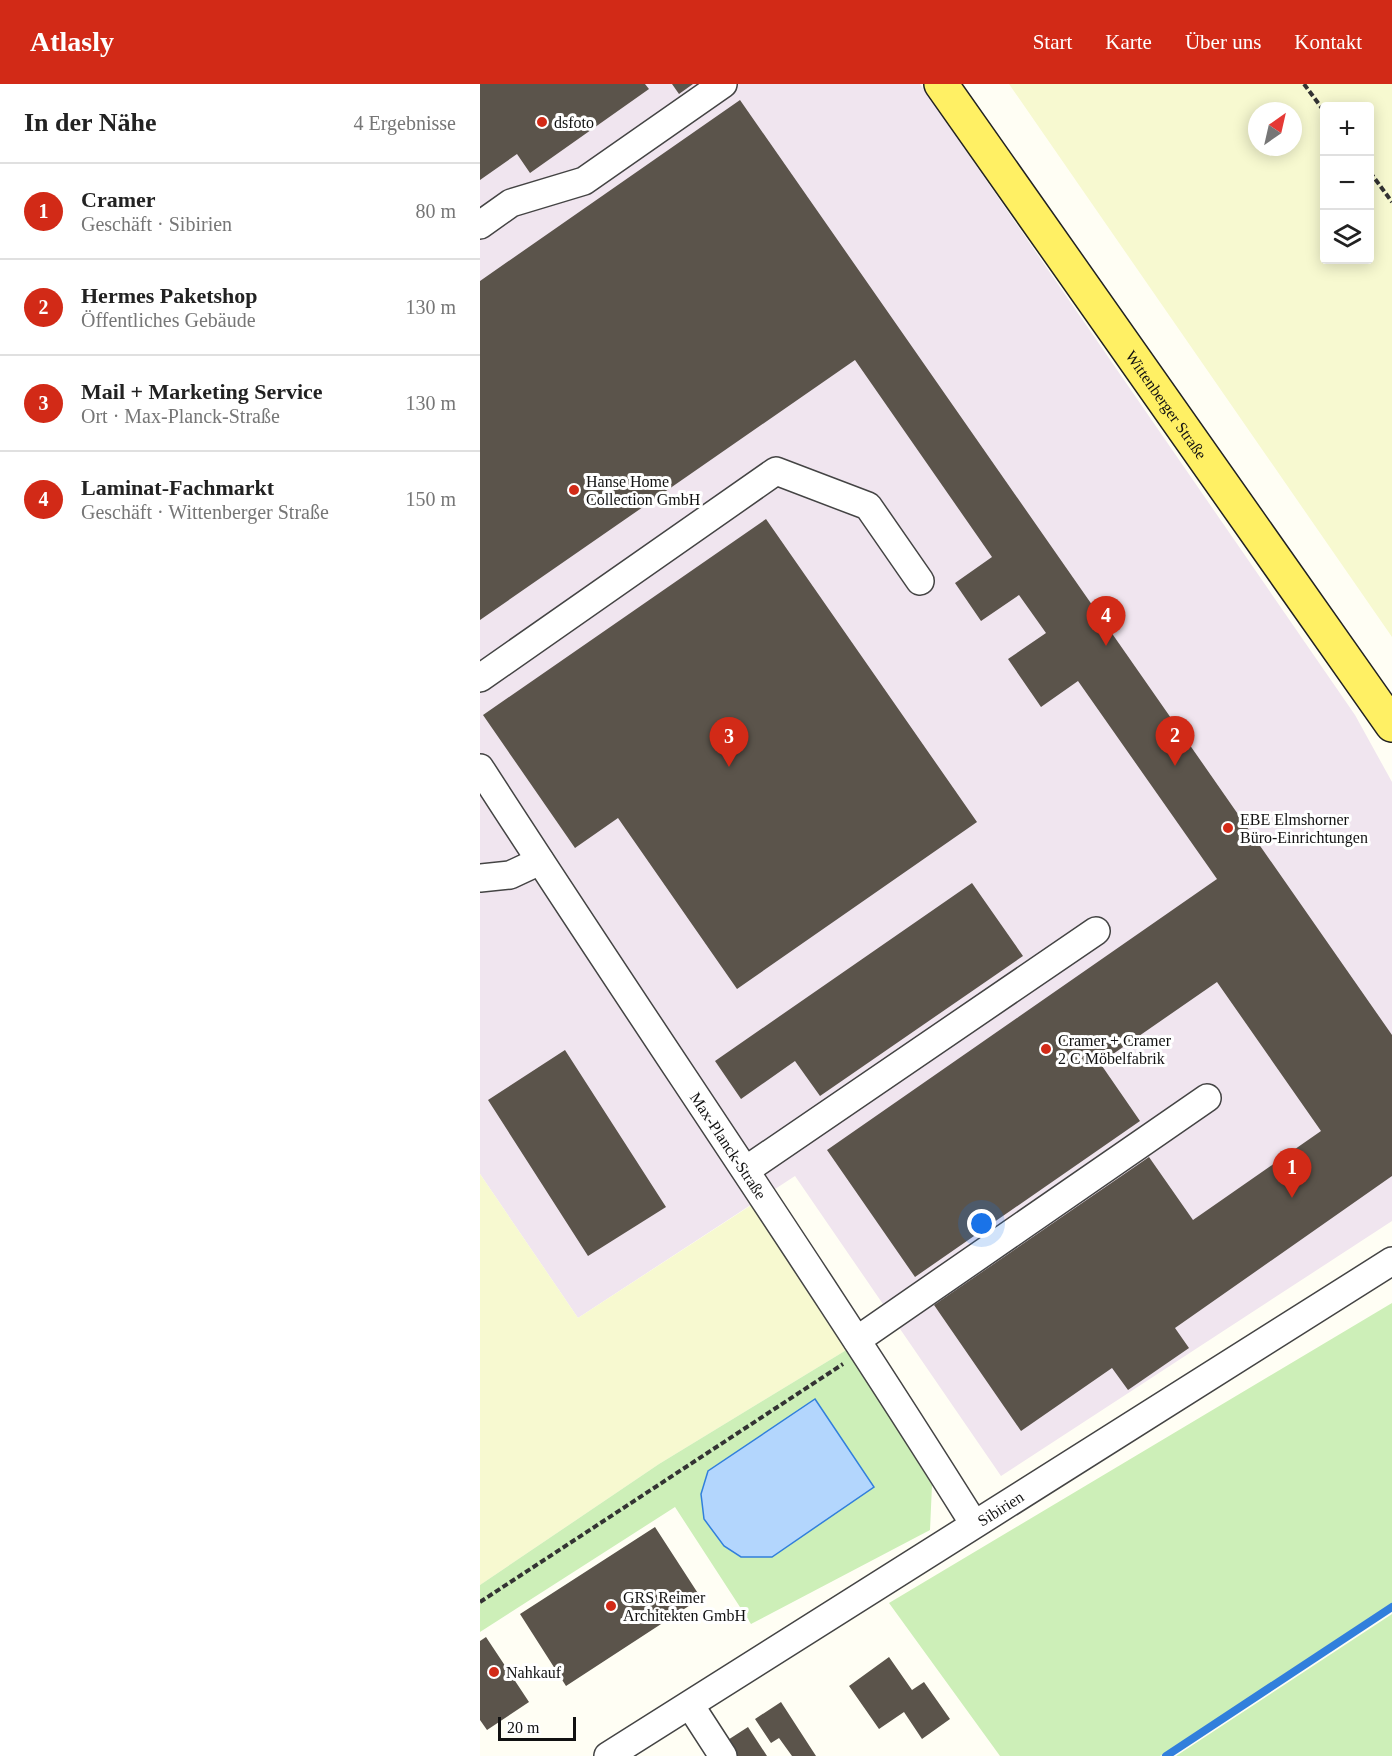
<!DOCTYPE html>
<html lang="de">
<head>
<meta charset="utf-8">
<style>
	body { margin:0; font-family:Georgia,serif; background:#f6f6f6; color:#222 }
	.controls { position:absolute; right:18px; top:18px; display:grid; overflow:hidden; border-radius:6px; box-shadow:0 3px 15px #0003 }
	.controls button { width:54px; height:54px; display:grid; place-items:center; padding:0; border:0; border-bottom:2px solid #e0e0e0; background:#fff; color:#222; font:30px sans-serif }
	.compass { position:absolute; left:768px; top:18px; width:54px; height:54px; border-radius:50%; background:#fff; box-shadow:0 3px 15px #0003; rotate:34deg }
	.scale { position:absolute; left:18px; bottom:15px; width:78px; box-sizing:border-box; padding-left:6px; border:3px solid #111; border-top:0; font-size:16px; line-height:21px; white-space:nowrap; color:#111; -webkit-text-stroke:4px #fff; paint-order:stroke }
	.you { position:absolute; left:502px; top:1140px; width:21px; height:21px; margin:-15px; border:4px solid #fff; border-radius:50%; background:#1a73e8; box-shadow:0 0 0 9px #1a73e833 }
	.badge { display:grid; place-items:center; width:39px; height:39px; border-radius:50%; background:#d22a17; color:#fff; font-size:20px; font-weight:700 }
	.pin { position:absolute; translate:-50% -50px; filter:drop-shadow(0 2px 3px #0008) }
	.pin::after { content:''; position:absolute; top:32px; width:21px; height:18px; background:inherit; clip-path:polygon(0 0,100% 0,50% 100%) }
	.list { margin:0; padding:0; list-style:none }
	h2 { display:flex; justify-content:space-between; align-items:center; height:78px; margin:0; padding:0 24px; font-size:26px }
	h2 small { font-size:20px; font-weight:400; color:#767676 }
	.list li { display:grid; grid-template-columns:39px 1fr auto; gap:18px; align-items:center; box-sizing:border-box; height:96px; padding:0 24px; border-top:2px solid #e0e0e0 }
	.list b { display:block; font-size:22px; white-space:nowrap }
	.list p { margin:0; font-size:20px; white-space:nowrap; color:#767676 }
	.list em { font-size:20px; font-style:normal; color:#767676 }
	.icon { flex:none; width:33px; height:33px; fill:none; stroke:currentColor; stroke-width:2; stroke-linecap:round; stroke-linejoin:round }
	.map { position:relative; flex:none; width:912px; height:1672px; overflow:hidden }
	header { display:flex; align-items:center; gap:36px; box-sizing:border-box; height:84px; padding:0 30px; background:#d22a17; color:#fff }
	header strong { font-size:28px }
	nav { display:flex; gap:33px; margin-inline-start:auto; font-size:21px }
	main { display:flex }
	aside { flex:1; background:#fff }
	.map>svg:first-child { display:block }
</style>
</head>
<body>
<header>
<strong>Atlasly</strong>
<nav><a>Start</a><a>Karte</a><a>Über uns</a><a>Kontakt</a></nav>
</header>
<main>
<aside>
<h2>In der Nähe<small>4 Ergebnisse</small></h2>
<ul class="list">
<li><span class="badge">1</span><div><b>Cramer</b><p>Geschäft · Sibirien</p></div><em>80 m</em></li>
<li><span class="badge">2</span><div><b>Hermes Paketshop</b><p>Öffentliches Gebäude</p></div><em>130 m</em></li>
<li><span class="badge">3</span><div><b>Mail + Marketing Service</b><p>Ort · Max-Planck-Straße</p></div><em>130 m</em></li>
<li><span class="badge">4</span><div><b>Laminat-Fachmarkt</b><p>Geschäft · Wittenberger Straße</p></div><em>150 m</em></li>
</ul>
</aside>
<div class="map">
<svg width="912" height="1672" viewBox="0 0 912 1672">
	<rect width="100%" height="100%" fill="#fffef4"/>
	<path fill="#f0e5ef" d="M0,0h440l435,631 37,67v439l-391,255 -206,-300 -217,142 -98,-144z"/>
	<path fill="#f7f9d0" fill-rule="evenodd" d="M529,0h383v553zM844,22h46v154h-46zM777,27h36v36h-36z
		M0,1090l98,144 175,-114 95,145 -189,115 -179,121z"/>
	<path fill="#cdefb8" d="M912,1219v300l-232,153h-160l-111,-153z
		M368,1265l84,136 -2,45 -179,94 -76,-117 -195,125v-47l179,-121z
		M912,1530v142h-216z"/>
	<path fill="#b3d6fd" stroke="#317fdc" stroke-width="1.5" d="M335,1315l59,88 -102,70h-31l-17,-11 -20,-27 -3,-25 7,-23z"/>
	<g fill="none" stroke-linecap="round" stroke-linejoin="round">
		<path stroke="#317fdc" stroke-width="8" d="M686,1672l226,-149"/>
	</g>
	<path fill="#5b544b" d="M0,0h165l4,5 -119,84 -13,-19 -37,26z
		M192,0h21l-14,10z
		M260,16l652,935v141l-217,152 14,20 -61,42 -16,-22 -91,63 -87,-126 215,-148 44,63 128,-89 -104,-149 -117,81 40,58 -225,156 -88,-127 390,-271 -139,-198 -37,26 -33,-48 38,-26 -27,-38 -38,26 -26,-38 37,-26 -137,-197 -375,260v-339z
		M286,435l211,303 -240,167 -119,-171 -43,30 -92,-133z
		M492,799l51,73 -203,140 -25,-35 -54,38 -26,-38z
		M85,966l101,157 -78,49 -100,-156z
		M175,1443l46,71 -135,88 -46,-72z
		M6,1553l43,65 -42,28 -7,-10v-79z
		M409,1573l23,33 12,-8 26,37 -28,20 -18,-27 -25,17 -30,-43z
		M301,1618l35,54h-24l-13,-18 -8,5 -16,-24z
		M268,1643l19,29h-40l-7,-11z"/>
	<g fill="none" stroke-linecap="round" stroke-linejoin="round">
		<defs>
			<g id="minor">
				<path d="M0,141l31,-22 73,-22 139,-97"/>
				<path d="M0,594l296,-207 92,35 52,75"/>
				<path id="s1" d="M0,684c163,253 334,500 494,756"/>
				<path d="M0,794l30,-3 30,-14"/>
				<path d="M266,1086l350,-239"/>
				<path d="M377,1256l350,-242"/>
				<path d="M210,1621l33,51"/>
				<path id="s2" d="M128,1672l784,-495"/>
			</g>
			<g id="major">
				<path id="s3" d="M461,0l451,641"/>
			</g>
		</defs>
		<use href="#minor" stroke="#444" stroke-width="30"/>
		<use href="#major" stroke="#222" stroke-width="36"/>
		<path stroke="#333" stroke-width="4" stroke-dasharray="6 3" stroke-linecap="butt" d="M824,0l20,27
			M890,88l22,30
			M0,1518l363,-238"/>
		<use href="#minor" stroke="#fff" stroke-width="27"/>
		<use href="#major" stroke="#fff064" stroke-width="33"/>
	</g>
	<g fill="#d22a17" stroke="#fff" stroke-width="2">
		<circle cx="62" cy="38" r="6"/>
		<circle cx="94" cy="406" r="6"/>
		<circle cx="748" cy="744" r="6"/>
		<circle cx="566" cy="965" r="6"/>
		<circle cx="131" cy="1522" r="6"/>
		<circle cx="14" cy="1588" r="6"/>
	</g>
	<g text-anchor="middle" stroke-width="6" stroke-linejoin="round" paint-order="stroke">
		<g font-size="16" fill="#111" stroke="#fff" text-anchor="start">
			<text x="74" y="44">dsfoto</text>
			<text x="106" y="403">Hanse Home<tspan x="106" dy="18">Collection GmbH</tspan></text>
			<text x="760" y="741">EBE Elmshorner<tspan x="760" dy="18">Büro-Einrichtungen</tspan></text>
			<text x="578" y="962">Cramer + Cramer<tspan x="578" dy="18">2 C Möbelfabrik</tspan></text>
			<text x="143" y="1519">GRS Reimer<tspan x="143" dy="18">Architekten GmbH</tspan></text>
			<text x="26" y="1594">Nahkauf</text>
		</g>
		<g font-size="16" fill="#111" stroke="#fff">
			<text dy="6" stroke="none"><textPath href="#s3" startOffset="392">Wittenberger Straße</textPath></text>
			<text dy="6" stroke="none"><textPath href="#s1" startOffset="452">Max-Planck-Straße</textPath></text>
			<text dy="6" stroke="none"><textPath href="#s2" startOffset="464">Sibirien</textPath></text>
		</g>
	</g>
</svg>
<div class="controls">
<button>+</button>
<button>−</button>
<button><svg class="icon" aria-label="layers" viewBox="0 0 24 24"><path d="M12 4l9 5-9 5-9-5zM3 14l9 5 9-5"/></svg></button>
</div>
<svg class="compass" viewBox="-18 -18 36 36"><path d="M0-13l5 13h-10z" fill="#e53935"/><path d="M0 13l5-13h-10z" fill="#767676"/></svg>
<div class="scale">20 m</div>
<div class="you"></div>
<div class="pin badge" style="left:812px;top:1114px">1</div>
<div class="pin badge" style="left:695px;top:682px">2</div>
<div class="pin badge" style="left:249px;top:683px">3</div>
<div class="pin badge" style="left:626px;top:562px">4</div>
</div>
</main>
</body>
</html>
